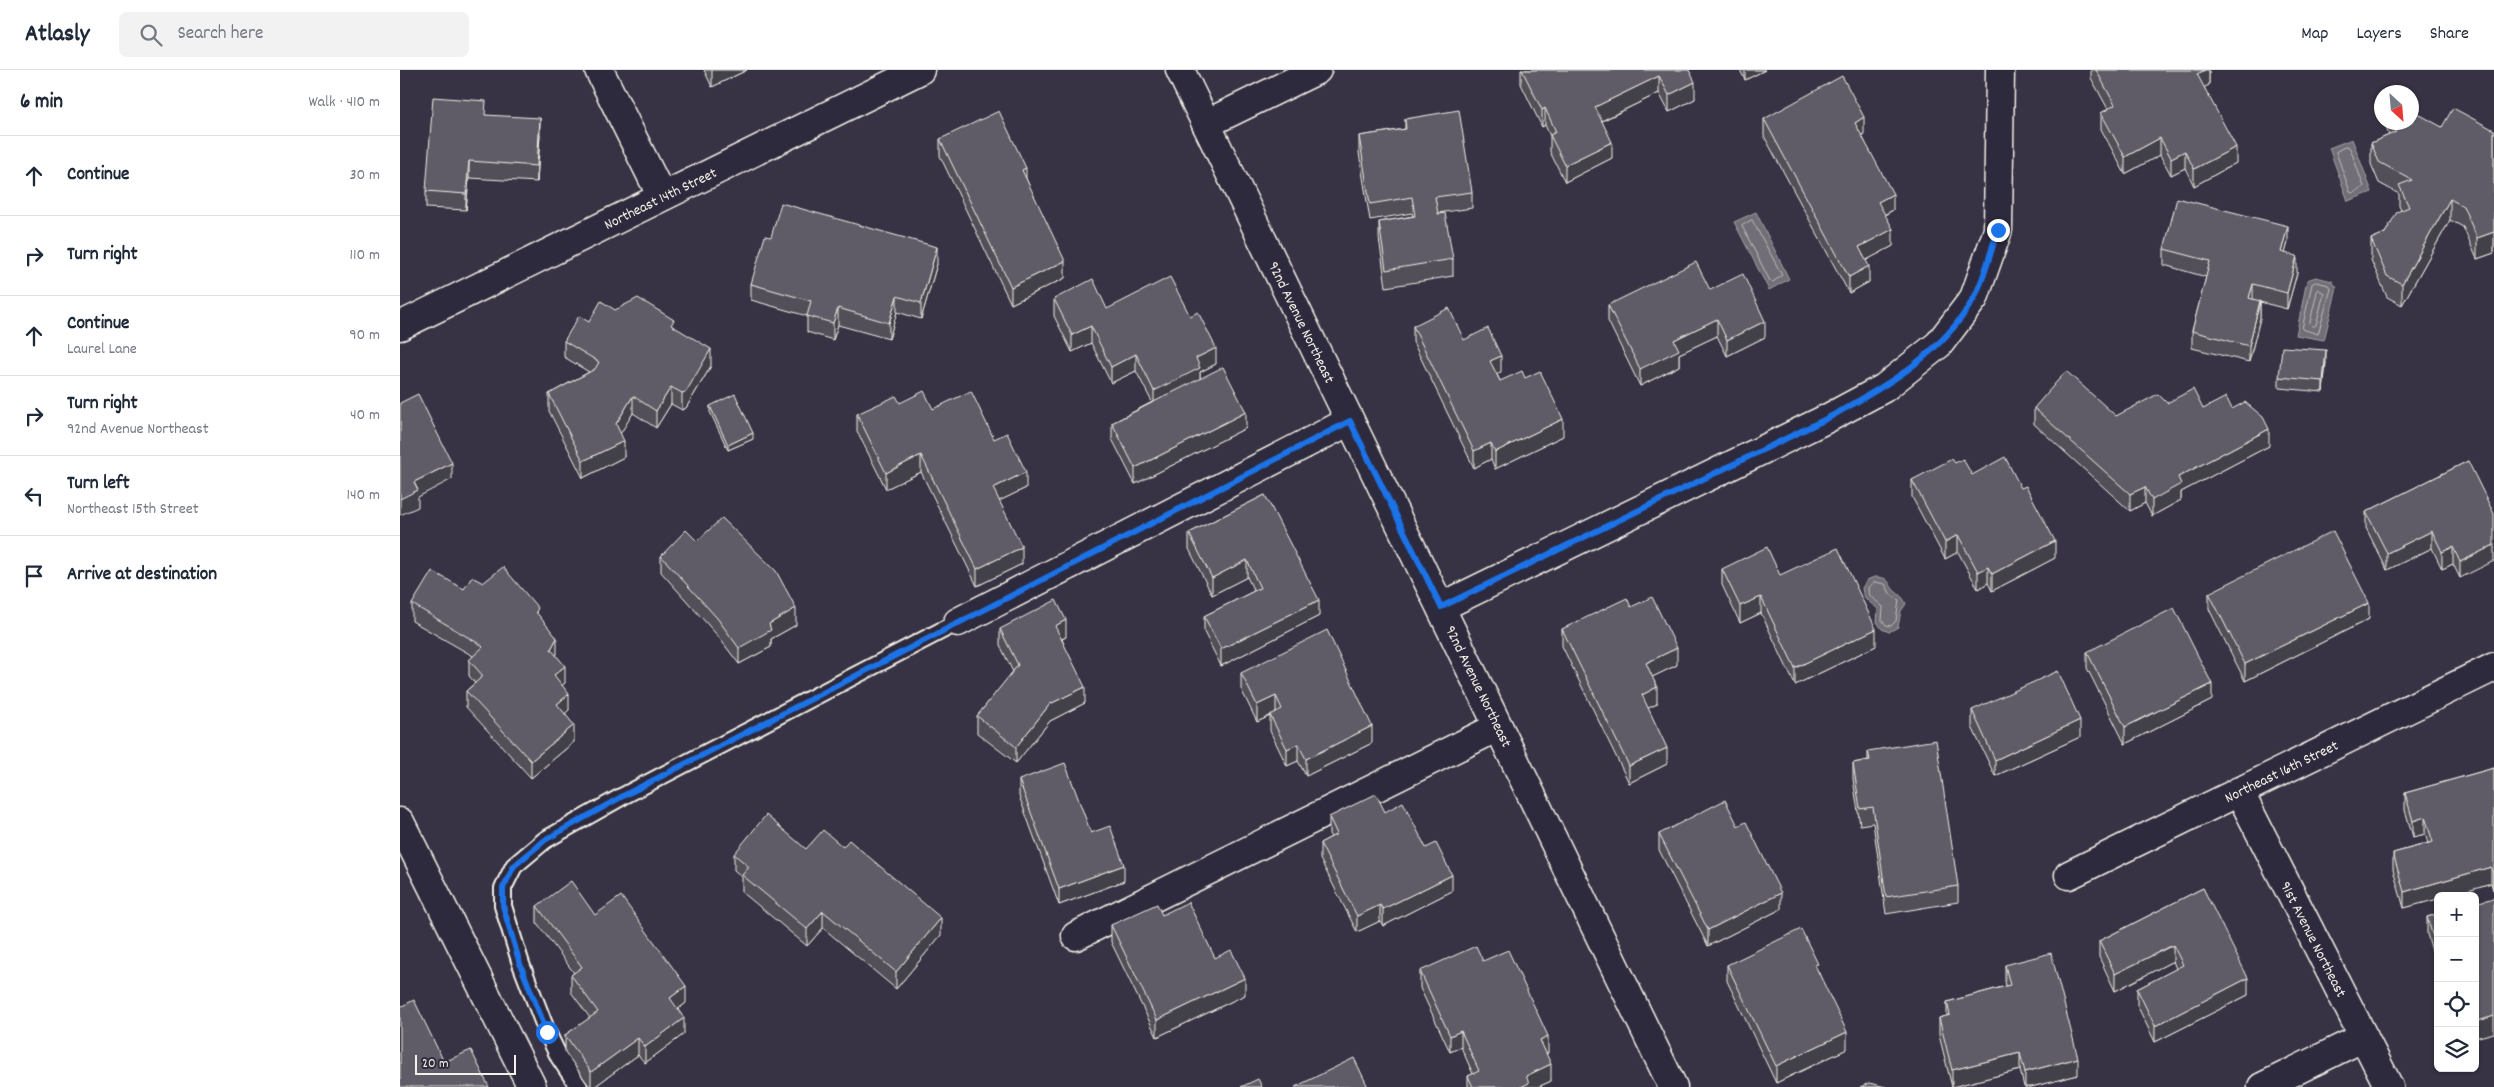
<!DOCTYPE html>
<html lang="en">
<head>
<meta charset="utf-8">
<style>
	body { margin:0; font-family:Dekko,sans-serif; background:#f2f2f3; color:#1f2937 }
	.controls { position:absolute; right:15px; bottom:15px; display:grid; overflow:hidden; border-radius:8px; box-shadow:0 1px 4px #0004 }
	.controls button { width:45px; height:45px; display:grid; place-items:center; padding:0; border:0; border-bottom:1px solid #e0e1e3; background:#fff; color:#1f2937; font:25px sans-serif }
	.compass { position:absolute; left:1974px; top:15px; width:45px; height:45px; border-radius:50%; background:#fff; box-shadow:0 1px 4px #0004; rotate:154deg }
	.scale { position:absolute; left:15px; bottom:12px; width:101px; box-sizing:border-box; padding-left:5px; border:2px solid #f4f1e8; border-top:0; font-size:14px; line-height:18px; white-space:nowrap; color:#f4f1e8; -webkit-text-stroke:4px #2f2a3d; paint-order:stroke }
	.stop { position:absolute; width:15px; height:15px; margin:-11px; border:4px solid #1a73e8; border-radius:50%; background:#fff }
	.stop.end { background:#1a73e8; border-color:#fff; box-shadow:0 1px 5px #0008 }
	.list { margin:0; padding:0; list-style:none }
	h2 { display:flex; justify-content:space-between; align-items:center; height:65px; margin:0; padding:0 20px; font-size:21px }
	h2 small { font-size:16px; font-weight:400; color:#747a83 }
	.list li { display:grid; grid-template-columns:32px 1fr auto; gap:15px; align-items:center; box-sizing:border-box; height:80px; padding:0 20px; border-top:1px solid #e0e1e3 }
	.list b { display:block; font-size:19px; white-space:nowrap }
	.list p { margin:0; font-size:16px; white-space:nowrap; color:#747a83 }
	.list em { font-size:16px; font-style:normal; color:#747a83 }
	.icon { flex:none; width:28px; height:28px; fill:none; stroke:currentColor; stroke-width:2; stroke-linecap:round; stroke-linejoin:round }
	.map { position:relative; flex:none; width:2094px; height:1017px; overflow:hidden }
	header { display:flex; align-items:center; gap:30px; box-sizing:border-box; height:70px; padding:0 25px; background:#fff; border-bottom:1px solid #e0e1e3 }
	header strong { font-size:24px }
	nav { display:flex; gap:28px; margin-inline-start:auto; font-size:18px }
	.search { width:350px; height:45px; background:#f2f2f3; display:flex; align-items:center; gap:12px; box-sizing:border-box; padding:0 18px; border-radius:8px; color:#747a83; font-size:19px }
	main { display:flex }
	aside { flex:1; background:#fff }
	.map>svg:first-child { display:block }
</style>
</head>
<body>
<header>
<strong>Atlasly</strong>
<div class="search"><svg class="icon" aria-label="search" viewBox="0 0 24 24"><circle cx="10" cy="10" r="6"/><path d="M15 15l6 6"/></svg>Search here</div>
<nav><a>Map</a><a>Layers</a><a>Share</a></nav>
</header>
<main>
<aside>
<h2>6 min<small>Walk · 410 m</small></h2>
<ul class="list">
<li><svg class="icon" aria-label="ahead" viewBox="0 0 24 24"><path d="M12 20V5M6 11l6-6 6 6"/></svg><div><b>Continue</b></div><em>30 m</em></li>
<li><svg class="icon" aria-label="right" viewBox="0 0 24 24"><path d="M7 20v-9h11M14 6l5 5-5 5"/></svg><div><b>Turn right</b></div><em>110 m</em></li>
<li><svg class="icon" aria-label="ahead" viewBox="0 0 24 24"><path d="M12 20V5M6 11l6-6 6 6"/></svg><div><b>Continue</b><p>Laurel Lane</p></div><em>90 m</em></li>
<li><svg class="icon" aria-label="right" viewBox="0 0 24 24"><path d="M7 20v-9h11M14 6l5 5-5 5"/></svg><div><b>Turn right</b><p>92nd Avenue Northeast</p></div><em>40 m</em></li>
<li><svg class="icon" aria-label="left" viewBox="0 0 24 24"><path d="M17 20v-9H6M10 6l-5 5 5 5"/></svg><div><b>Turn left</b><p>Northeast 15th Street</p></div><em>140 m</em></li>
<li><svg class="icon" aria-label="arrive" viewBox="0 0 24 24"><path d="M6 21V4h12l-3 4 3 4H6"/></svg><div><b>Arrive at destination</b></div></li>
</ul>
</aside>
<div class="map">
<svg width="2094" height="1017" viewBox="0 0 2094 1017">
	<rect width="100%" height="100%" fill="#373244"/>
	<filter id="ink" filterUnits="userSpaceOnUse"><feTurbulence type="fractalNoise" baseFrequency=".02" numOctaves="2"/><feDisplacementMap in="SourceGraphic" scale="10" xChannelSelector="R" yChannelSelector="G"/><feConvolveMatrix kernelMatrix="1 2 1 2 8 2 1 2 1" color-interpolation-filters="sRGB"/></filter>
	<g filter="url(#ink)">
		<path fill="#726e77" stroke="#a6a2a4" d="M1952,69l20,53 -24,9 -19,-53z
			M1356,142l33,67 -20,11 -35,-68z
			M1916,207l16,4 5,7 -13,52 -28,-5 11,-55z
			M1474,507c18,0 12,6 22,15 5,4 7,5 10,12l-5,7 -3,16 -9,5 -7,-3 -5,-7 1,-13c-8,-7 -15,-9 -16,-21l5,-8z"/>
		<g fill="none" stroke-linecap="round" stroke-linejoin="round">
			<path stroke="#c0bdbb" stroke-width="1" d="M1947,76l3,2 14,39 -11,6 -3,-1 -14,-40z
				M1352,150l30,55 -9,7 -3,-1 -28,-55z
				M1916,212l13,3 2,4 -13,45 -16,-5 10,-45z
				M1918,219l6,4 -8,32 -3,2 -3,-3z
				M1475,512l10,2 6,11 8,5 -3,21 -5,5 -5,-1 -4,-5 1,-13c-6,-7 -16,-9 -15,-19z"/>
			<defs>
				<path id="lane" d="M179,1017l-20,-30 -12,-25 -26,-68 -18,-58v-18l11,-22 31,-26 78,-44 335,-174"/>
				<path id="street" d="M199,0l63,127
					M806,54l111,-54
					M0,256l520,-256
					M1041,537l387,-189 56,-30 55,-44 35,-46 24,-68 2,-160
					M558,552l392,-201
					M1839,721l150,296
					M0,752l132,265
					M1669,805l425,-208
					M676,866l422,-209
					M1862,1017l102,-50"/>
				<path id="secondary" d="M780,0l493,1017"/>
			</defs>
			<use href="#lane" stroke="#f4f1e8" stroke-width="20"/>
			<use href="#street" stroke="#f4f1e8" stroke-width="31"/>
			<use href="#secondary" stroke="#f4f1e8" stroke-width="31"/>
			<use href="#lane" stroke="#2f2a3d" stroke-width="16"/>
			<use href="#street" stroke="#2f2a3d" stroke-width="28"/>
			<use href="#secondary" stroke="#2f2a3d" stroke-width="28"/>
		</g>
		<path fill="#524f59" stroke="#f4f1e8" d="M304,0h43l-35,17z
			M1121,0h168l6,29 -26,13 -10,-19 -57,28 10,37 -47,24 -15,-30v-16l-5,-11 -3,2 -21,-43z
			M1340,0h25l-20,10z
			M1691,0h118v15l-5,2 32,76 -42,23 -9,-18 -14,7 -11,-20 -35,19 -24,-45v-16l7,-4 -17,-31z
			M86,45l54,20 -3,47 -68,-4 -3,32 -40,-2v-17z
			M1005,49l67,73v16l-34,5 15,46v17l-67,11 -7,-49v-16l34,-6 -1,-3 -42,7 -11,-67v-17l46,-7z
			M1364,49l100,15 -2,1 31,75 -8,5 8,31 -27,14 3,22 -20,11 -85,-157z
			M1987,52h25l30,5 52,3v123l-17,6 -14,-32 -13,-7 -48,85 -15,-8 -16,-37v-21l14,-6 16,-23 -2,-4v-12l-20,-11 -8,-19v-21l18,-8 -2,-5z
			M540,69l86,39 39,100 -54,26 -71,-148z
			M371,167l166,27 -16,55 -24,-7 -8,27 -51,-14 -5,15 -26,-8v-16l-56,-16v-16z
			M1888,172l-3,11 12,20 -10,36 -27,-7v16l-11,44 -57,-14v-17l14,-54 -42,-12v-16z
			M1310,220l55,47 -38,19 -10,-20 -38,18v12l-39,20 -32,-65v-16z
			M654,229l53,10 83,7 26,48 -16,8v6l46,50 -111,56 -23,-45v-16l40,-21 -16,-31 -25,12 -20,-40 -19,9 -18,-36z
			M215,240l59,17 37,39 -25,42 -4,2 -11,-6 -15,24 -23,-15 -13,20 4,24 -41,21 -34,-67v-17l40,-22 -25,-15v-16l25,-19z
			M1013,256l51,14 37,32 -4,2 3,7 25,-3 38,58 -68,33 -4,-10 -17,9 -61,-126z
			M1926,292l-3,30 -44,-4v-11z
			M500,333l33,6 61,30 32,49 -27,13 23,63 -45,22 -56,-114 -35,17 -29,-58v-17z
			M1767,333l36,6h29l37,37 -88,46v8l-29,16 -7,-13 -15,8 -96,-87v-16l82,8z
			M310,336l43,33 -25,11 -18,-38z
			M2068,391l-8,117 -7,-14 -11,5 -10,-21 -45,22 -21,-42v-16z
			M1555,393l17,12 83,83 -63,33 -4,-8 -10,6 -20,-37 -13,7 -33,-62v-17z
			M865,425l54,121 -98,50 -17,-34v-16l50,-25 -7,-14 -35,18 -23,-46v-16z
			M297,471l99,84 -25,14v8l-32,17 -22,-29 -56,-63v-16z
			M1322,499l58,6 96,71 -81,39 -34,-72 -21,10 -18,-38z
			M64,519l74,26 19,39 -1,1 9,28 -3,2 7,25 -4,4 9,28 -43,36 -65,-71v-16l9,-8 -6,-7v-16l4,-4 -61,-35v-17z
			M1809,523l160,26 -124,62 -36,-72z
			M1231,537l46,58 -25,12 5,27 -9,4 19,56 -38,19 -67,-137v-17z
			M600,559l66,8 -4,2 23,64 -35,18 -34,42 -39,-30v-17l36,-44 -13,-27z
			M1687,582l125,48 -87,44 -38,-76z
			M841,603l131,70 -66,33 -8,-15 -11,5 -17,-35v-15l-13,6 -16,-33z
			M1572,640l108,27 -85,39 -23,-49z
			M1468,681l90,135v16l-72,12 -13,-91 -13,2 -7,-46v-16l15,-3z
			M2094,698l-1,122 -2,-7 -87,25 -11,-38v-17l35,-10 -3,-9 -12,3 -8,-27v-17z
			M619,710l72,53 33,48 -65,24 -40,-109z
			M985,742l41,36 26,43 -69,35 -3,-5 -23,11 -37,-73v-16l11,-6 -2,-3v-17z
			M1338,756l43,83 -73,37 -49,-96v-16z
			M406,779l135,86 -45,54 -73,-61 -16,18 -65,-54v-15l-8,-7v-16z
			M1803,818l45,107 -93,47 -18,-37v-16l39,-20 -3,-8 -58,30 -16,-34v-16z
			M137,836l58,9 91,88 -8,6 6,25 -39,29 -7,-8 -44,32h-4l-25,-35v-17l25,-17 -19,-26v-17l3,-2 -37,-50z
			M2038,844v57l-11,-37v-17z
			M762,845l53,43 30,37 -88,42 -46,-95v-17z
			M1083,891l65,92 -2,1 5,27 -13,6h-70v-11l5,-2 -12,-27 -11,5 -30,-64v-17z
			M1327,895l91,6 29,78 -71,34 -49,-102z
			M1605,895l73,110 -47,12h-7l-4,-17 -68,17 -13,-52v-17l8,-2v-14l59,-16 -1,-5z"/>
		<path fill="#424048" stroke="#f4f1e8" d="M312,0h35l-35,17z
			M1345,0h20l-20,10z
			M1805,0h4v15l-12,6v-17z
			M1259,6v17l-64,31v-17z
			M1295,12v17l-26,13v-17z
			M1145,38v17l-3,2v-17z
			M1464,47v17l-9,5v-16z
			M140,48v17l-3,47v-16z
			M1760,68v17l-35,19v-17z
			M1212,72v16l-47,24v-17z
			M1836,77v16l-42,23v-17z
			M1785,81v17l-14,7v-17z
			M69,91v17l-3,32v-16z
			M626,98v16l-4,-14z
			M1493,124v16l-15,8v-16z
			M2050,129v21l-48,85v-21z
			M1888,156v16l-7,27v-17z
			M1493,159v17l-34,18v-17z
			M2094,162v21l-17,6v-21z
			M537,177v17l-16,55v-16z
			M1897,186v17l-10,36v-16z
			M665,191v17l-54,26v-17z
			M1469,196v16l-20,11v-16z
			M1853,214v17l-4,-3z
			M497,226v16l-8,27v-16z
			M1860,231v17l-11,44v-16z
			M438,238v17l-5,15v-17z
			M1317,249v17l-38,18v12l-39,20v-17l34,-29z
			M1365,251v16l-38,19v-16z
			M691,256v17l-19,9v-17z
			M816,278v16l-16,8v12l-46,23v-16l42,-33z
			M311,279v17l-25,42 -4,2v-17z
			M1926,280v12l-3,30v-11z
			M736,284v17l-25,12v-16z
			M1101,286v16l-11,6v-17z
			M271,317v17l-15,24v-17z
			M233,326v17l-17,28v-17z
			M846,342v16l-111,56v-16z
			M1163,349v17l-68,33v-17z
			M1869,359v17l-88,46v8l-29,16v-16l26,-23z
			M353,363v6l-25,11v-5z
			M224,371v16l-41,21v-17z
			M1091,373v16l-17,9v-17z
			M521,385v17l-35,17v-16z
			M52,393v16l-34,18v10l-18,8v-16l14,-17z
			M626,402v16l-33,16v-16z
			M1745,417v16l-15,8v-17z
			M2032,461v17l-45,22v-17z
			M1558,465v17l-13,7v-17z
			M1655,471v17l-63,33v-17z
			M2094,475v16l-34,17v-16z
			M622,477v17l-45,22v-17z
			M2053,477v17l-11,5v-17z
			M847,490v17l-35,18v-17z
			M1588,497v16l-10,6v-17z
			M1361,527v16l-21,10v-17z
			M919,530v16l-98,50v-17z
			M1969,533v16l-124,62v-17z
			M396,538v17l-25,14v8l-32,17v-16l30,-24z
			M666,550v17l-11,5v-16z
			M1476,559v17l-81,39v-17z
			M157,568v16l-6,11v-16z
			M1277,578v17l-31,15v-17z
			M165,596v17l-11,9v-17z
			M1812,614v16l-87,44v-17z
			M685,617v16l-35,18 -34,42v-16l34,-43z
			M1257,617v17l-15,7v-16z
			M169,624v16l-12,11v-17z
			M876,626v17l-19,9v-17z
			M1680,650v17l-85,39v-16z
			M174,655v17l-43,36v-17z
			M972,656v17l-66,33v-17z
			M898,674v17l-11,5v-17z
			M1267,678v16l-38,19v-17z
			M2025,747v17l-12,3v-16z
			M724,795v16l-65,24v-16z
			M2091,797v16l-43,13h-10v3l-34,9v-16z
			M2093,803h1v17h-1z
			M1052,805v16l-69,35v-17z
			M1381,823v16l-73,37v-16z
			M980,835v16l-23,11v-16z
			M423,841v17l-16,18v-17z
			M541,848v17l-45,54v-17z
			M1773,875v16l-58,30v-17z
			M845,908v17l-88,42v-17z
			M1848,908v17l-93,47v-16z
			M286,916v17l-16,12v-17z
			M2094,946v17l-19,5v-16z
			M284,948v16l-39,29v-16z
			M1061,961v16l-11,5v-16z
			M1447,962v17l-71,34v-17z
			M1148,966v17l-8,4v-17z
			M238,968v17l-44,32h-3v-15z
			M1620,983v17l-68,17v-17z
			M1678,988v17l-47,12h-6v-15z
			M1151,994v17l-13,6h-17l5,-11z"/>
		<path fill="#5f5c67" stroke="#f4f1e8" d="M1122,0h167l6,12 -26,13 -10,-19 -64,31 17,35 -47,23 -15,-30 6,-3 -11,-24 -3,2z
			M1696,0h109l-8,4 39,73 -42,22 -9,-18 -14,7 -11,-20 -35,19 -24,-44 14,-8z
			M1442,6l22,41 -9,6 38,71 -15,8 15,27 -34,18 10,19 -20,11 -85,-158z
			M33,27l53,4 -1,14 55,3 -3,48 -68,-5 -3,33 -40,-3z
			M2053,38l41,22v102l-17,6 -14,-32 -13,-7 -48,85 -15,-8 -16,-37 14,-6 12,-21 12,-5 -10,-22 13,-5 -33,-18 -8,-19 25,-11 -3,-10h19v-10l1,-1 29,16z
			M1059,40l13,82 -37,5 3,17 7,-1 8,46 -67,11 -7,-48 36,-6 -3,-19 -42,7 -11,-68 47,-7 -1,-10z
			M599,41l27,57 -4,2 43,91 -54,26 -71,-148z
			M1777,128l111,28 -7,26 16,4 -10,37 -34,-9 -4,14 11,3 -11,45 -57,-15 18,-70 -46,-12z
			M381,133l156,44 -16,56 -24,-7 -8,27 -51,-15 -5,15 -26,-7 4,-15 -60,-17 14,-48 6,1z
			M1296,192l14,28 33,-16 22,47 -38,19 -10,-21 -43,21 5,10 -39,19 -32,-64z
			M770,207l20,39 8,-4 18,36 -20,10 4,10 -46,23 -18,-37 -25,13 -20,-41 -19,9 -18,-36 39,-20 14,30z
			M238,228l36,22 -3,5 40,24 -25,43 -4,1 -11,-6 -15,24 -23,-15 -17,28 8,17 -41,20 -34,-67 46,-25 4,-7 -35,-21 15,-25 10,6 12,-21 14,9z
			M1049,238l15,32 24,-12 13,28 -11,5 10,20 22,-10 3,7 15,-7 23,48 -68,33 -4,-9 -17,8 -61,-125z
			M1882,277l44,3 -3,31 -44,-4z
			M823,297l23,45 -111,56 -23,-45z
			M1666,301l50,45 42,-22 9,9 26,-14 10,20 23,-12 6,12 13,-7 18,15 6,12 -91,48 3,7 -29,16 -7,-13 -15,7 -96,-86z
			M524,321l9,18 38,-18 23,48 13,-6 19,39 -33,16 29,59 -45,22 -56,-114 -35,18 -29,-59 39,-18 4,7z
			M18,324l34,69 -38,19 4,8 -18,9v-96z
			M335,324l18,39 -25,12 -18,-39z
			M1605,387l16,31 5,-2 29,55 -63,33 -4,-7 -10,5 -20,-37 -13,7 -33,-62 40,-21 3,4 8,-4 9,16z
			M2068,391l26,53v31l-34,17 -7,-15 -11,5 -10,-21 -45,22 -21,-41z
			M865,425l54,105 -98,49 -17,-33 56,-28 -13,-28 -35,18 -23,-45z
			M322,448l54,53 20,37 -27,16 2,6 -32,18 -22,-30 -56,-62 25,-26 11,11z
			M1933,461l36,72 -124,61 -36,-71z
			M1367,477l13,28 58,-27 38,81 -81,39 -34,-71 -21,9 -18,-37z
			M103,497l35,41 -2,4 21,26 -6,11 14,17 -11,9 15,19 -12,10 17,21 -43,36 -65,-70 17,-15 -14,-16 14,-13 -2,-2 -69,-41 20,-33 32,18 8,-12 11,6z
			M1252,527l25,51 -31,15 11,24 -15,8 25,53 -38,18 -67,-137 65,-31 4,9z
			M656,530l10,20 -11,6 30,61 -35,17 -34,43 -39,-31 41,-51 -18,-36z
			M1774,538l38,76 -87,43 -38,-75z
			M927,560l45,96 -66,33 -8,-15 -11,5 -17,-34 12,-6 -6,-13 -19,9 -16,-32z
			M1658,601l22,49 -85,40 -23,-50z
			M1536,670l22,146 -72,11 -13,-90 -13,2 -7,-46 17,-3 -2,-9z
			M665,693l26,70 19,-7 14,39 -65,24 -40,-109z
			M2094,698v105h-1l-2,-6 -87,25 -11,-39 40,-11 -8,-25 -12,4 -8,-28z
			M976,724l9,18 18,-10 23,46 10,-5 16,32 -69,34 -3,-4 -23,11 -37,-73 17,-9 -8,-17z
			M1325,730l13,26 8,-4 35,71 -73,37 -49,-96z
			M366,745l40,34 17,-19 20,17 6,-7 92,78 -45,54 -73,-61 -16,18 -65,-54 7,-8 -15,-13z
			M171,811l24,34 26,-19 65,90 -16,12 14,20 -39,29 -7,-9 -47,34 -26,-37 33,-23 -27,-37 11,-8 -45,-61z
			M1803,818l45,90 -93,48 -18,-37 46,-24 -10,-20 -58,29 -16,-33z
			M2094,828v118l-19,6v-119z
			M788,832l27,56 16,-8 14,28 -88,42 -46,-95 46,-21 5,11z
			M2038,844v40l-11,-37z
			M1401,859l17,35 -3,1 32,67 -71,34 -49,-101z
			M1076,876l7,15 25,-11 40,86 -8,4 11,24 -25,12 3,7 -8,4h-48l-5,-11 11,-5 -18,-40 -11,5 -30,-65z
			M1651,883l27,105 -53,14 -5,-19 -68,17 -13,-52 11,-3 -3,-13 63,-17 -5,-20z
			M14,930l30,62 27,-12 18,37h-89v-80z
			M954,988l14,29h-73z
			M858,1009l4,8h-21z
			M1469,1013l17,4h-26z"/>
	</g>
	<g fill="none" stroke-linecap="round" stroke-linejoin="round" filter="url(#ink)">
		<path stroke="#1a73e8" stroke-width="6" d="M147,962l-27,-68 -17,-58v-18l11,-22 31,-26 78,-44 727,-375 91,186 387,-189c55,-30 114,-63 146,-120 11,-20 16,-46 24,-68"/>
	</g>
	<g text-anchor="middle" stroke-width="5" stroke-linejoin="round" paint-order="stroke">
		<g font-size="15" fill="#f4f1e8" stroke="#2f2a3d">
			<text transform="translate(260 128) rotate(-26)" y="5">Northeast 14th Street</text>
			<text transform="translate(902 252) rotate(64)" y="5">92nd Avenue Northeast</text>
			<text transform="translate(1079 616) rotate(64)" y="5">92nd Avenue Northeast</text>
			<text transform="translate(1881 701) rotate(-26)" y="5">Northeast 16th Street</text>
			<text transform="translate(1914 869) rotate(63)" y="5">91st Avenue Northeast</text>
		</g>
	</g>
</svg>
<div class="controls">
<button>+</button>
<button>−</button>
<button><svg class="icon" aria-label="locate" viewBox="0 0 24 24"><circle cx="12" cy="12" r="6"/><path d="M12 2v4M12 18v4M2 12h4M18 12h4"/></svg></button>
<button><svg class="icon" aria-label="layers" viewBox="0 0 24 24"><path d="M12 4l9 5-9 5-9-5zM3 14l9 5 9-5"/></svg></button>
</div>
<svg class="compass" viewBox="-18 -18 36 36"><path d="M0-13l5 13h-10z" fill="#e53935"/><path d="M0 13l5-13h-10z" fill="#747a83"/></svg>
<div class="scale">20 m</div>
<div class="stop" style="left:147px;top:962px"></div>
<div class="stop end" style="left:1598px;top:160px"></div>
</div>
</main>
</body>
</html>
